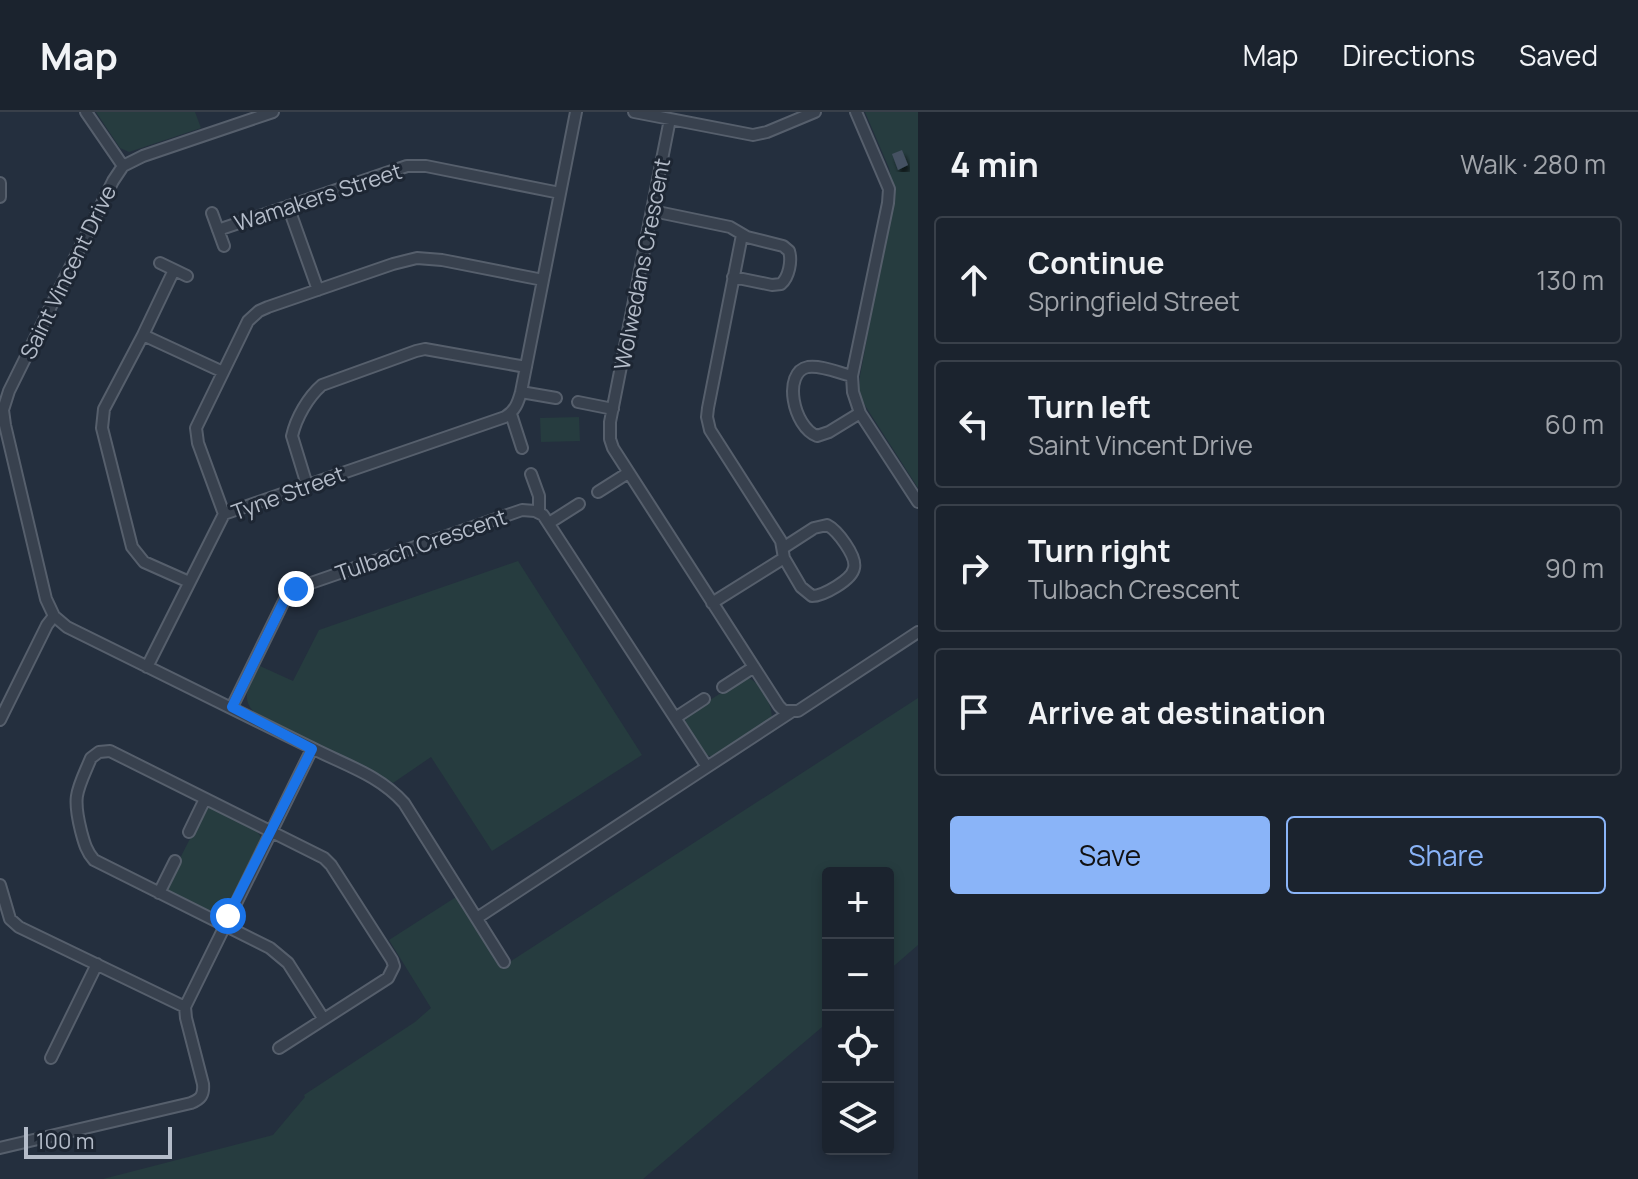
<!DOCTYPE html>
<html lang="en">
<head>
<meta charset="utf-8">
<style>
	body { margin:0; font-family:Manrope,sans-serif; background:#242b36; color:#f1f3f6 }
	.controls { position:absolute; right:24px; bottom:24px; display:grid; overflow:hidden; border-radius:8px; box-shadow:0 4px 12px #0003 }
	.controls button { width:72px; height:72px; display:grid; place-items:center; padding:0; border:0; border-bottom:2px solid #39404a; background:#1b232e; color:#f1f3f6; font:40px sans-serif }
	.scale { position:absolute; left:24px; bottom:20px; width:148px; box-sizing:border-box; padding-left:8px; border:4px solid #b4bcc9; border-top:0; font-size:22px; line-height:28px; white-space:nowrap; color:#b4bcc9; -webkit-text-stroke:6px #1d2633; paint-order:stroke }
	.stop { position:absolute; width:24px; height:24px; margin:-18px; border:6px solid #1a73e8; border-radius:50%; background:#fff }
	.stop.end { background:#1a73e8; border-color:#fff; box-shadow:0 2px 8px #0008 }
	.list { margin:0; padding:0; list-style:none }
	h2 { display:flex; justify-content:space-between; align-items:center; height:104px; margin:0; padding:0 32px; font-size:34px }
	h2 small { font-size:26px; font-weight:400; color:#a0a4aa }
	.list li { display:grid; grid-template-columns:52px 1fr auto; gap:24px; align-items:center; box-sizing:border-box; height:128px; margin:0 16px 16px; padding:0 16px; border:2px solid #39404a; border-radius:8px }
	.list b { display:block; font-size:30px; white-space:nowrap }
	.list p { margin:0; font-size:26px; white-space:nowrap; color:#a0a4aa }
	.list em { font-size:26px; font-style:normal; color:#a0a4aa }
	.actions { display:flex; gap:16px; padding:24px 32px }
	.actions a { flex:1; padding:18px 0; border:2px solid #8ab4f8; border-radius:8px; text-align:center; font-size:28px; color:#8ab4f8 }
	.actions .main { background:#8ab4f8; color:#111 }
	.icon { flex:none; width:44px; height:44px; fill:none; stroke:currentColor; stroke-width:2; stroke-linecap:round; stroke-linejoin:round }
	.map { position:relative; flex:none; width:918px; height:1067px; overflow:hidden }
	header { display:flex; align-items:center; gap:48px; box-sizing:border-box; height:112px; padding:0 40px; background:#1b232e; border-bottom:2px solid #39404a }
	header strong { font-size:38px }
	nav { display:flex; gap:44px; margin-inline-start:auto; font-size:28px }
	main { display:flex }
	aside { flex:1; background:#1b232e }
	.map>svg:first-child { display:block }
</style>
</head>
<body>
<header>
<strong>Map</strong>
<nav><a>Map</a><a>Directions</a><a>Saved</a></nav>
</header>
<main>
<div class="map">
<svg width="918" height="1067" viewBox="0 0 918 1067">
	<defs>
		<filter id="shadow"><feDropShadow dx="3" dy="5.5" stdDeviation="2" flood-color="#0009"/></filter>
	</defs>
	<rect width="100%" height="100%" fill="#242f3e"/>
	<path fill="#263c3f" d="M96,0h99l6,16 -72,24 -9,-4z
		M865,0h53v376l-52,-81 -7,-14 1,-17 34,-184 -5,-24z
		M579,305l1,24 -39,1 -1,-24z
		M518,449l124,194 -150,96 -61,-94 -38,26 -140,-72c-14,-15 -1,-30 7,-45l33,15 26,-51z
		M746,565c15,5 26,26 26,42l-59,38 -7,-2 -20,-31 -1,-8z
		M918,586v247l-30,26v-98h-60v149l-185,157h-540l170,-44 32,-38 -1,-2 111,-73 16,-14 -42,-68 67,-43 46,70z
		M207,693l49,25 5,7 -35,73 -10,5 -52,-25z"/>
	<path fill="#455162" filter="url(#shadow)" d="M902,38l6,15 -10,5 -6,-16z"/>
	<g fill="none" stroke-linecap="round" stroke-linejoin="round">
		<defs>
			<path id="minor" d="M86,0l37,54
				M273,0l-130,44 -20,10 -10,15 -104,210 -6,19 2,15 41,174 8,17 13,11c81,40 162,80 243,120 34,18 68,27 94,56l100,159
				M634,0l119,23 14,-3 48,-20
				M856,0l33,77 -1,14 -36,173 1,16 7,21 58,89
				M670,7l-60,303v17l3,9 166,258 5,5h14l120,-79
				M0,71v14
				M288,94l30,84
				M653,99l77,16 17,10 36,9 6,5c3,10 0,26 -8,33l-9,1 -39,-8
				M212,101l12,33
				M218,118l189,-64h19l134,27
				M160,151l27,13
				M174,158l-31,65 -39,74 -2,19 30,119 12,15 45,20
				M143,223l80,37
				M852,264c-13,-3 -31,-11 -44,-9 -26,5 -15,60 9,69l12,-4 31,-19
				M521,280l35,6
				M578,290l35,7
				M511,302l11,34
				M531,362l8,22v16
				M307,373l-15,-49c4,-18 16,-39 30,-51l94,-34 9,-2 101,18
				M598,380l30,-19
				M224,402l-26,-71 -2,-15 52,-107 11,-10 9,-4 125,-43 24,-6 25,2 101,20
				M549,411l30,-19
				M783,436l31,-20 13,-3c10,5 30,31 27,43 -2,12 -31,28 -42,28l-11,-9 -17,-29
				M712,491l72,-45 -3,-17 -71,-111 -3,-13 1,-9 34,-173
				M147,555l77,-153 281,-97c10,-6 13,-14 16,-25l55,-280
				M723,575l31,-20
				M232,595l52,-106 12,-12 12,-5 214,-74 13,1 8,4 164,252 -230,151
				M675,606l29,-19
				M0,608l47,-95 7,-9
				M707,655l84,-55
				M189,720l16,-33
				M0,773l10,34 9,8 166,80
				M159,781l16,-32
				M279,936l109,-70 6,-12 -2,-6 -61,-95 -7,-7 -214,-107 -11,1 -8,6c-14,33 -19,37 -10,73 3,11 5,20 13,29l176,88 18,15 35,55
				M51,946l46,-94
				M0,1036l191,-45c10,-4 13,-8 12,-19l-17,-66 -1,-11 127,-258"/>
		</defs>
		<use href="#minor" stroke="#565f6c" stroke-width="14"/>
		<use href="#minor" stroke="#38414e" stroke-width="10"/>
	</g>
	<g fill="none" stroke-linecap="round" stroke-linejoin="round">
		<path stroke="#1a73e8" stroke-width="10" d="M228,804l84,-167 -80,-42 52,-106 12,-12"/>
	</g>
	<g text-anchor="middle" stroke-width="6" stroke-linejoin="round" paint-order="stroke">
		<g font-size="22" fill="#b4bcc9" stroke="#1d2633">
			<text transform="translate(318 85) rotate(-18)" y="8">Wamakers Street</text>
			<text transform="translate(642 152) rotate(-79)" y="8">Wolwedans Crescent</text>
			<text transform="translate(68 160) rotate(-64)" y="8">Saint Vincent Drive</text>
			<text transform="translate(288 381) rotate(-20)" y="8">Tyne Street</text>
			<text transform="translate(421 433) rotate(-19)" y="8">Tulbach Crescent</text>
		</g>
	</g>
</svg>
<div class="controls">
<button>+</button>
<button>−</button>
<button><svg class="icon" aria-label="locate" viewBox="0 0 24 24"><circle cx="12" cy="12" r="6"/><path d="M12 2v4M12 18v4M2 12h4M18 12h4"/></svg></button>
<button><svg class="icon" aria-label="layers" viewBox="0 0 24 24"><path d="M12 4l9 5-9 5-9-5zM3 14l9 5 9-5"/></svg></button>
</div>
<div class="scale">100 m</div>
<div class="stop" style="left:228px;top:804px"></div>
<div class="stop end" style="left:296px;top:477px"></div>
</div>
<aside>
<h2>4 min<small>Walk · 280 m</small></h2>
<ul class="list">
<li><svg class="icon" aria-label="ahead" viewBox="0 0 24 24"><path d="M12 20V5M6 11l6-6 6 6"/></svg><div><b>Continue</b><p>Springfield Street</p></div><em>130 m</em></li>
<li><svg class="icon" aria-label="left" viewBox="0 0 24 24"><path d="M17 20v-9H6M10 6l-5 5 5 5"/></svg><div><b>Turn left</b><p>Saint Vincent Drive</p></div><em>60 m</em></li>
<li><svg class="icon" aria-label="right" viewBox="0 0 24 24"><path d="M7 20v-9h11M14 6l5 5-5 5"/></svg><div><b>Turn right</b><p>Tulbach Crescent</p></div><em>90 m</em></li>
<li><svg class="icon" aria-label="arrive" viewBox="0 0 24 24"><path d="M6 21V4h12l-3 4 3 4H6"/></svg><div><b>Arrive at destination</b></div></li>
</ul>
<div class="actions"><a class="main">Save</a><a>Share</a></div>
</aside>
</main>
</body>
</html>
